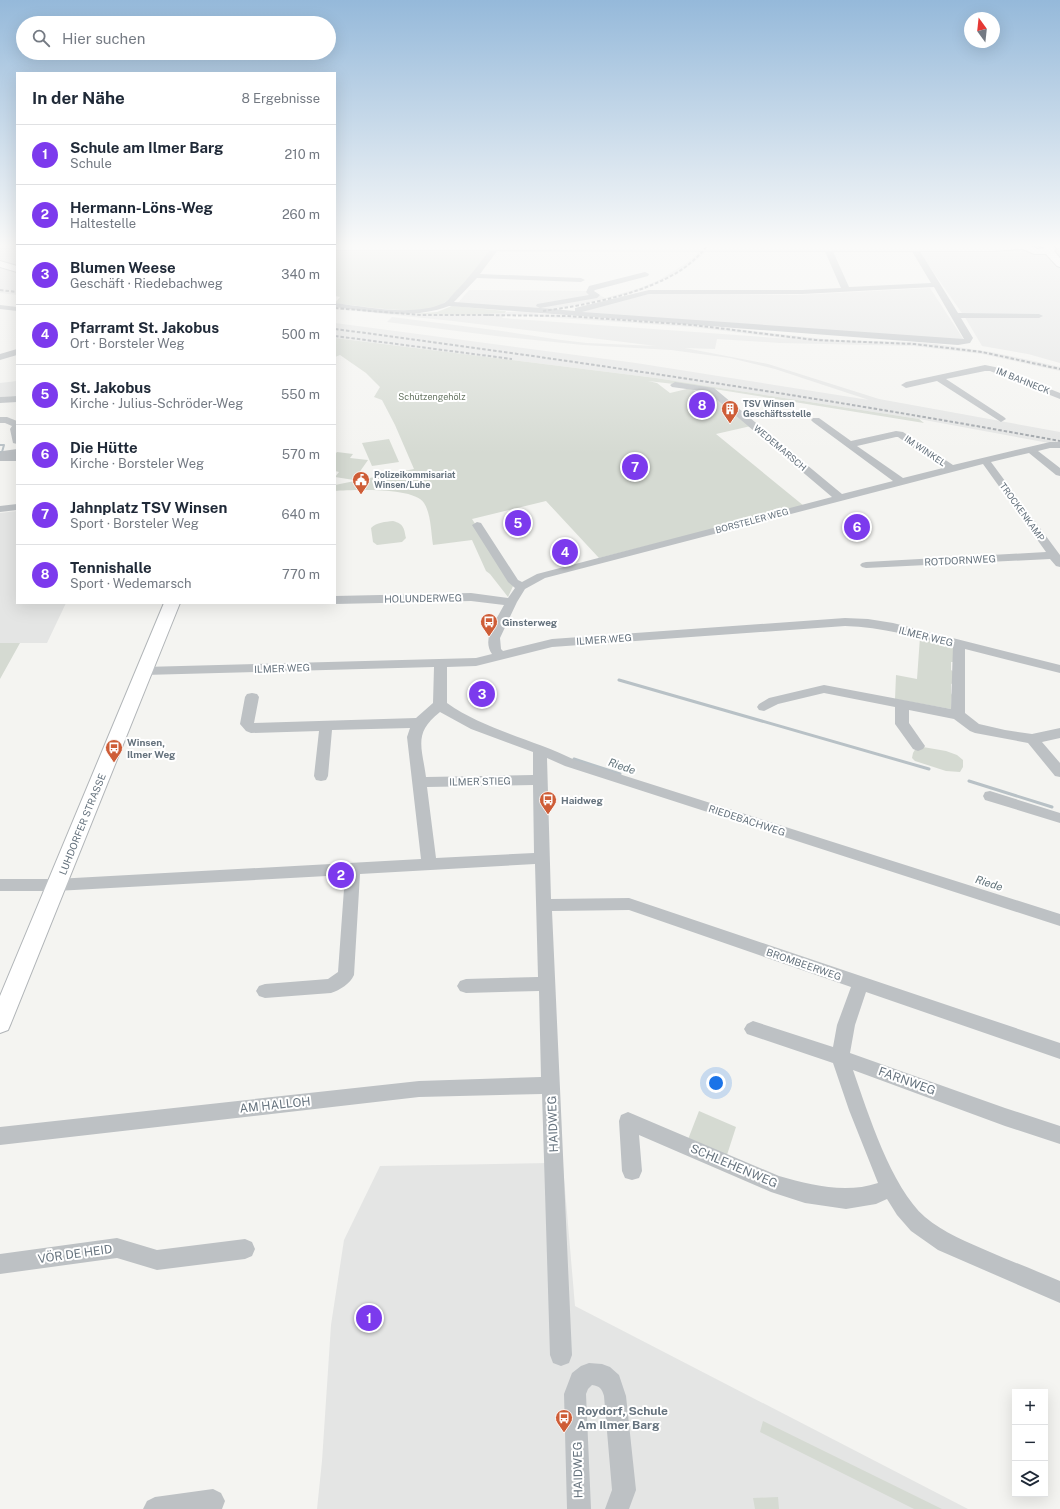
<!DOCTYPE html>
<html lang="de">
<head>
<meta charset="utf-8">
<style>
	body { margin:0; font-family:"Public Sans",sans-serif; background:#f6f6f7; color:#1f2937 }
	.controls { position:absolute; right:12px; bottom:12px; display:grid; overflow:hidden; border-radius:0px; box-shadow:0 4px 16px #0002 }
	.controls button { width:36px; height:36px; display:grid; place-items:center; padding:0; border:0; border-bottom:1px solid #e0e1e3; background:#fff; color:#1f2937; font:20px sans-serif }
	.compass { position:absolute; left:964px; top:12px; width:36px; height:36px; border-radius:50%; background:#fff; box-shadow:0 4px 16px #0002; rotate:345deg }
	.you { position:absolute; left:716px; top:1083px; width:14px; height:14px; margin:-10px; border:3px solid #fff; border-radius:50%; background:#1a73e8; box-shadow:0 0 0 6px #1a73e833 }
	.badge { display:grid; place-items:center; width:26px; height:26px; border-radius:50%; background:#7c3aed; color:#fff; font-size:13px; font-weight:700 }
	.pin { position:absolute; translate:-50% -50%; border:2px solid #fff; box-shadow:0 1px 4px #0006 }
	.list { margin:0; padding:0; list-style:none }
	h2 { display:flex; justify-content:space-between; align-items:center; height:52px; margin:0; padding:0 16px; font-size:17px }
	h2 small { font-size:13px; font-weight:400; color:#747a83 }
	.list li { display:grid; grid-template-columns:26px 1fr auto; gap:12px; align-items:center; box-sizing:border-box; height:60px; padding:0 16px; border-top:1px solid #e0e1e3 }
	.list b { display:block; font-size:15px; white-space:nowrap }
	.list p { margin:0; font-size:13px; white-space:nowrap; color:#747a83 }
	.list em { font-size:13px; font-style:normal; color:#747a83 }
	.icon { flex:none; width:22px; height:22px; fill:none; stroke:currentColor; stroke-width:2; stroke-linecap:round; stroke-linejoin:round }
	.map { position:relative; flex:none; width:1060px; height:1509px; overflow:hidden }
	.search { position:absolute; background:#fff; box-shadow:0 4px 16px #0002; left:16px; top:16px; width:320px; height:44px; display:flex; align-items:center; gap:10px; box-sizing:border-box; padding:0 14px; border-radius:22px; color:#747a83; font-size:15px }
	.panel { position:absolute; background:#fff; box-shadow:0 4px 16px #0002; left:16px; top:72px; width:320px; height:532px; border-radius:0px }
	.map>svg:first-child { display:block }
</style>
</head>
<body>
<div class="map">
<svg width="1060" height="1509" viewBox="0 0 1060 1509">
	<rect width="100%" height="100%" fill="#f4f4f1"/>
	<path fill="#e4e5e4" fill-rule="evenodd" d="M0,243h17v23l-17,-6z
		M706,243h6l-10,13 -20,15 -42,20 -41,10 -67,12 178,13 122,14 78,2 26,2 55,8 43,9 26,6v4l-78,-17 -68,-8 -134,-3 -63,-4 -2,10 -30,-1 83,16 111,35 181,33v13l-141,-26 -263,-41 -321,-40v-15l301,40 233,37 -94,-31 -45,-11 -59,-8 -88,-5 -87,-9 -109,-14 5,-5 110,14 59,9 26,3 69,3 -203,-25 -118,-12v-2l76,7 56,1 69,-5 -79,-6 12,-14 123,1 13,7 35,-10 19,-8 29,-18 15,-14zM515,315l177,12 99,12 -289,-21 2,-2z
		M916,247l144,1v115l-32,-9 -46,-8 -16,-27z
		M0,267l17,5v23l-17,-2z
		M930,288l34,52 -383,-27v-3l72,-17 145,2z
		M17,381v15l-17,1v-14z
		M17,511v92h49l-19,40h-47v-130z
		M549,1163l14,3 12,140 393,203h-651l5,-48 9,-136 13,-85 36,-74z"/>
	<path fill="#d5dad2" d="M335,249l150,1 3,3c-12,16 -33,47 -52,54 -21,8 -77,-1 -101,-4l5,-6 -5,-1z
		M452,306l54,5 -1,2 -38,2 -56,-1 26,-2z
		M335,338l321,40 263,41 5,4 -216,-35 -60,-7 9,2 13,10 21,-5 6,5 10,-2 44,35 -35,8 88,72 -205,52 -53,-57 -74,18 42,65 -6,13 -18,-23 -4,-3 -14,-31 -39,5c-2,-13 -2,-31 -9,-42 -10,-16 -72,-13 -89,-12v-6l79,-16 -19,-44 -13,-25 -8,-3 6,-10 -14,-14 -26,-18 -5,2z
		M389,439l10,23 -27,4 -10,-23z
		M337,452l16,2 -3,4 18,2 -14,20 -19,-3 4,-5 -4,-1v-17z
		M393,521c11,3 11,7 13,17l-4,4 -25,3 -4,-3 -2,-14c6,-6 14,-6 22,-7z
		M920,637l34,8 -1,17h-2v8l3,2v11l-3,1v9l1,2 -1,14 -56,-10 1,-24 21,4z
		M0,643h20l-20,36z
		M923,747l23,4 11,4 6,5v7l-3,5 -14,-1 -31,-10 -3,-3 1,-5 3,-5z
		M699,1111l37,16 -10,31 -39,-16z
		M763,1421l179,88h-28l-154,-77z
		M778,1497l1,12h-24l-2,-11z"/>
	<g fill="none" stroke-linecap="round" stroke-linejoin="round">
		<path stroke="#b8c1c6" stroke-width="2" d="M0,445h4l-2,7h-2"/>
		<path stroke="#b8c1c6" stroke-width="3" d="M619,680l310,89
			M574,759l46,15
			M969,781l83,26"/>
		<defs>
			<path id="major" d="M1022,243h12l-3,3 7,3 7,-1 -9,-3 -2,-2 17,1 5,5 -2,2 6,7v9l-3,-1 -11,-12h-12l-11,-5 -29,2 -659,-1v-6l659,1z
				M0,261l17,5v6l-17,-5z
				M164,603h16l-169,420 -3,7 -8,3v-37z"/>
		</defs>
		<use href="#major" stroke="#b1b5b8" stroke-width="2"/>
		<path fill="#bdc1c4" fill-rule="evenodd" d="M493,245h3l4,2 -20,27 101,4 4,2 -4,2 -104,-4 -23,24 86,6 -4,-2 1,-2 52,-9 -3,-3 3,-6 56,-14 4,2 -1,2 -53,14 -1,1 6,4 -3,3 -57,10 35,3v-3l74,-18h153l39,-2 -18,-41 4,-2 4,2 18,40 82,-4 -21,-35 4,-2 4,2 40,65 81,1 4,2 -4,2h-78l12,20 -3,5 -12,2 -509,-39c-37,14 -76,6 -114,1v-4c32,4 79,14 109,0 4,-2 7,-7 11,-11 14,-14 26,-30 38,-47zM934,287l30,52 -382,-27 67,-18h153z
			M0,305l17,2v4l-17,-2z
			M17,349v6l-17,5v-6z
			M985,365l10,2 65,26v6l-70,-28h-5l-39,8 58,38 2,2 -5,3 -64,-41 -31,7 -5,-3 5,-3z
			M675,382l39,6 128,106 51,-13 -80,-59 -2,-2 2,-2h6l32,23 45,-10 7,1 50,33 97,-23h10v6h-10l-12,3 22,17v8l-4,-1 -27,-22 -38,9 69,93v12l-4,-1 -6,-7 -184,9 -4,-1 -2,-2 2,-2 4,-1 180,-10 -63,-88 -438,114 -20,11 -8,13 -17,36 1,11 2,2 49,-12 293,-21 23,1 25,4 167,42v8l-95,-24v64l14,11 26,6 27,4 28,-6v10l-18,4 18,21v14l-5,-1 -27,-33 -53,-10 -5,-2 -16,-12 -45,-9v13l16,23 -2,3 -5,2 -5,-2 -18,-25v-17l-71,-14 -46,11 -14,7 -5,-1 -2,-3 2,-3 10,-6 55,-13 127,24 2,-63c-36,-9 -71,-19 -108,-20l-293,21 -76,19 -29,1v36c38,27 86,36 128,57l485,154v12l-495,-160 -18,-8 4,141 78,-1 431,145v16l-194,-67 -11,33 -5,28 155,55 55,18v18l-55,-18 -152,-56c15,43 38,117 72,147 19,16 42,25 65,35 23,10 47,19 70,29v22l-122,-53 -27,-19 -14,-16 -10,-16 -11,5 -30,5 -41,-6 -34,-11 -132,-57 3,36 -3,7 -7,2 -7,-2 -3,-7 -3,-50 2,-6 7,-3 151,64c32,9 66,18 99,7l-29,-73 -16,-47 -86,-29 -3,-5 3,-5 6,-3 80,26 4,-22 14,-38 -222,-77 -77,1 20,444 -3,8 -8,3 -8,-3 -3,-8 -8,-261 -123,3 -419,48v-18l419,-46 122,-4 -2,-86 -73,2 -6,-2 -3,-5 3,-5 6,-2 72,-2 -3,-113 -175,10 -6,101c-4,9 -14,15 -23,18l-66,5 -6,-2 -3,-5 3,-5 6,-2 63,-5 10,-7 7,-97 -289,16h-56v-12h56l365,-20 -14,-122 3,-9 -78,2 -4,46 -2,4 -5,1 -5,-1 -2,-4 5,-45 -68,2 -5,-2 -6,-7 5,-27 2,-3 5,-1 5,1 2,3 -5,26 162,-5 17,-15 1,-36 -290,8 -5,-1 -1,-3 1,-3 5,-1 332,-9 16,-4c-11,-15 5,-35 12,-49l-33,-4 -136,3 -2,-1h2v-7l136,-3 37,5 7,-10 -7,-6 -36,-57 5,-3 4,1 37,57 4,2 15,-8 295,-77 -124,-105 -36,-5 -2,-2zM896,437h2l45,31 -40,10 -46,-32zM440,712l31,17 62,23v23l-107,2c-4,-30 -13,-44 14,-65zM533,785l1,68 -98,5 -9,-71z
			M17,396v6l-17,1v-6z
			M0,417h7l10,4v23l-4,-1 -3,-14 2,-3 -7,-3h-5z
			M17,449v12h-17v-8l3,-2z
			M17,504v6l-17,2v-6z
			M990,791l70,22v10l-75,-23 -2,-4 2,-4z
			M117,1238l40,12 88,-11 7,3 3,7 -3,7 -7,3 -88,11 -40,-12 -117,16v-20z
			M589,1363l13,1 8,3 9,8 7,21 10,94 -7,19h-24l7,-19 -8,-94c-2,-7 -4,-10 -12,-11l-4,4 -2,5 5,115h-24l-3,-115 8,-21 9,-7z
			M213,1489l8,4 4,8 -3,8h-79l4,-8 8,-4z"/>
		<use href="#major" fill="#fff" fill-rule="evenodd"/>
		<path stroke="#9fa4a9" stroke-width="2" stroke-dasharray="3.5 2" stroke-linecap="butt" d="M0,290l17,2
			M335,308l86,7h70
			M543,311c45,-6 121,-20 154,-54 5,-4 8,-9 12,-14
			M485,315l82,1 126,9 122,15 99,4 68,8 78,17
			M335,329c243,32 484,68 725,112
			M335,336l177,23"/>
	</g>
	<linearGradient id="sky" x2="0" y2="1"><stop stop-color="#95b9da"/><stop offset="0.54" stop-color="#fafaf9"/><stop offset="1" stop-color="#fafaf9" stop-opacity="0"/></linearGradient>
	<rect width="1060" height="454" fill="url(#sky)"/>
	<defs>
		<symbol id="building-pin" viewBox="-11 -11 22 30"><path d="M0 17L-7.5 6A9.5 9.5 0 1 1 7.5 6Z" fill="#ce5d37" stroke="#fff"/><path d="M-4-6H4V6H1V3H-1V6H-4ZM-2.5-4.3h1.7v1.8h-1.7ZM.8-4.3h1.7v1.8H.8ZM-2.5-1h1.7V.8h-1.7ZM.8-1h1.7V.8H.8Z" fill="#fff"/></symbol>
		<symbol id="civic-pin" viewBox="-11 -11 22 30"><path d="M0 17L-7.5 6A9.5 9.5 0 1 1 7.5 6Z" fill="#ce5d37" stroke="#fff"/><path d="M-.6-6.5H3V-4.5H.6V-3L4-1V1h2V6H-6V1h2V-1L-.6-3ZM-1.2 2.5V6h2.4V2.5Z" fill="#fff"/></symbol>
		<symbol id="bus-pin" viewBox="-11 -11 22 30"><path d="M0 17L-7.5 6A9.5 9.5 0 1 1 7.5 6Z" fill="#ce5d37" stroke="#fff"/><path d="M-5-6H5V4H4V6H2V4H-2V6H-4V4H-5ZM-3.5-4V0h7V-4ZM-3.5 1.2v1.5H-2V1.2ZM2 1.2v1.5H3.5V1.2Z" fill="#fff"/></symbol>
	</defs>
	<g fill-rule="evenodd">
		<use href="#building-pin" x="720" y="399" width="20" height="27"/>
		<use href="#civic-pin" x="351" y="470" width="20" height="27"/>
		<use href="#bus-pin" x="479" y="612" width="20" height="27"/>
		<use href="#bus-pin" x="104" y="738" width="20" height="27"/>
		<use href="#bus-pin" x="538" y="790" width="20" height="27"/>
		<use href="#bus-pin" x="554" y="1408" width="20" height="27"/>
	</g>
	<g text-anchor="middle" stroke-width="4" stroke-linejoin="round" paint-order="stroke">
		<g font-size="9" fill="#66737e" stroke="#fff">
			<text transform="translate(1023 381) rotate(22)" y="3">IM BAHNECK</text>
			<text transform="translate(780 448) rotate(40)" y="3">WEDEMARSCH</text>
			<text transform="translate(925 451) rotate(34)" y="3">IM WINKEL</text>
			<text transform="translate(1022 512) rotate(54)" y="3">TROCKENKAMP</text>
			<text transform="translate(752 521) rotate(-15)" y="3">BORSTELER WEG</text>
		</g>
		<g font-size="9" fill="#687664" stroke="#fff">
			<text x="432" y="400">Schützengehölz</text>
		</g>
		<g font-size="9" font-weight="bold" fill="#66737e" stroke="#fff" text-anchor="start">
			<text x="743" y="407">TSV Winsen<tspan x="743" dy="10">Geschäftsstelle</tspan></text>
			<text x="374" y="478">Polizeikommisariat<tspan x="374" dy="10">Winsen/Luhe</tspan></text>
		</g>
		<g font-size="10" fill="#66737e" stroke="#fff">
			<text transform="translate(960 560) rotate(-3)" y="4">ROTDORNWEG</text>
			<text transform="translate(423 598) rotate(-1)" y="4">HOLUNDERWEG</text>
			<text transform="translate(926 636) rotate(14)" y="4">ILMER WEG</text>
			<text transform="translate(604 639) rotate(-4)" y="4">ILMER WEG</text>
			<text transform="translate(282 668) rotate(-2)" y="4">ILMER WEG</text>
			<text transform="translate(480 781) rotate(-1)" y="4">ILMER STIEG</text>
			<text transform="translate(747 820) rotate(18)" y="4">RIEDEBACHWEG</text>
			<text transform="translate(82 824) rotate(-68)" y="4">LUHDORFER STRASSE</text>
			<text transform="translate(804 964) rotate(19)" y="4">BROMBEERWEG</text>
		</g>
		<g font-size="10" font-weight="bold" fill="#66737e" stroke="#fff" text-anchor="start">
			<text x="502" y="626">Ginsterweg</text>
			<text x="127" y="746">Winsen,<tspan x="127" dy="12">Ilmer Weg</tspan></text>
			<text x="561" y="804">Haidweg</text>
		</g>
		<g font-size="11" font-style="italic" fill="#62747b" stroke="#fff">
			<text transform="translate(622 766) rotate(19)" y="4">Riede</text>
			<text transform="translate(989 883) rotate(18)" y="4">Riede</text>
		</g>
		<g font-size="12" fill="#66737e" stroke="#fff">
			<text transform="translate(907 1081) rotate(20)" y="4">FARNWEG</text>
			<text transform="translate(275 1105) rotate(-6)" y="4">AM HALLOH</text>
			<text transform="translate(553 1124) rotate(-92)" y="4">HAIDWEG</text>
			<text transform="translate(734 1166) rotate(23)" y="4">SCHLEHENWEG</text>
			<text transform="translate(75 1254) rotate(-8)" y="4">VÖR DE HEID</text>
			<text transform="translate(578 1470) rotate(-91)" y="4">HAIDWEG</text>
		</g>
		<g font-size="12" font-weight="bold" fill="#66737e" stroke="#fff" text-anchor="start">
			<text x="577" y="1415">Roydorf, Schule<tspan x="577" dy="14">Am Ilmer Barg</tspan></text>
		</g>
	</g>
</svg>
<div class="controls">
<button>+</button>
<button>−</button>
<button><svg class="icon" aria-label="layers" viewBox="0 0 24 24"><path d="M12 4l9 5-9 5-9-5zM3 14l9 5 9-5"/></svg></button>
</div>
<svg class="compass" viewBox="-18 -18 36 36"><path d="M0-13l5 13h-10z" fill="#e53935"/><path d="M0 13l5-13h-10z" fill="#747a83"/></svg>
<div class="you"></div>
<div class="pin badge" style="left:369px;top:1318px">1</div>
<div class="pin badge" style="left:341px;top:875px">2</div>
<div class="pin badge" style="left:482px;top:694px">3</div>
<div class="pin badge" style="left:565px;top:552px">4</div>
<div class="pin badge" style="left:518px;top:523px">5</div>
<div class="pin badge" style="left:857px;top:527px">6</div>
<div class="pin badge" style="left:635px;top:467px">7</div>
<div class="pin badge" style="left:702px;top:405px">8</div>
<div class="search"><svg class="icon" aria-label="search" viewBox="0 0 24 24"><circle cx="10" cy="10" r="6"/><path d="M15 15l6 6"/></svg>Hier suchen</div>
<section class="panel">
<h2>In der Nähe<small>8 Ergebnisse</small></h2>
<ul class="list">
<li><span class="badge">1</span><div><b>Schule am Ilmer Barg</b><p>Schule</p></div><em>210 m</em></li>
<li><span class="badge">2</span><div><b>Hermann-Löns-Weg</b><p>Haltestelle</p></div><em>260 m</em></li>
<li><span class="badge">3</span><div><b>Blumen Weese</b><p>Geschäft · Riedebachweg</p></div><em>340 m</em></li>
<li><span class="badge">4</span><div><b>Pfarramt St. Jakobus</b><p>Ort · Borsteler Weg</p></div><em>500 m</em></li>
<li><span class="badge">5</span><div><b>St. Jakobus</b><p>Kirche · Julius-Schröder-Weg</p></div><em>550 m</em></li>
<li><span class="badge">6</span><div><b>Die Hütte</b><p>Kirche · Borsteler Weg</p></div><em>570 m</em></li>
<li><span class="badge">7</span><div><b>Jahnplatz TSV Winsen</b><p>Sport · Borsteler Weg</p></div><em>640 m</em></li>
<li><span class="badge">8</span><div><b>Tennishalle</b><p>Sport · Wedemarsch</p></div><em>770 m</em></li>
</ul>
</section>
</div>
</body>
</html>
